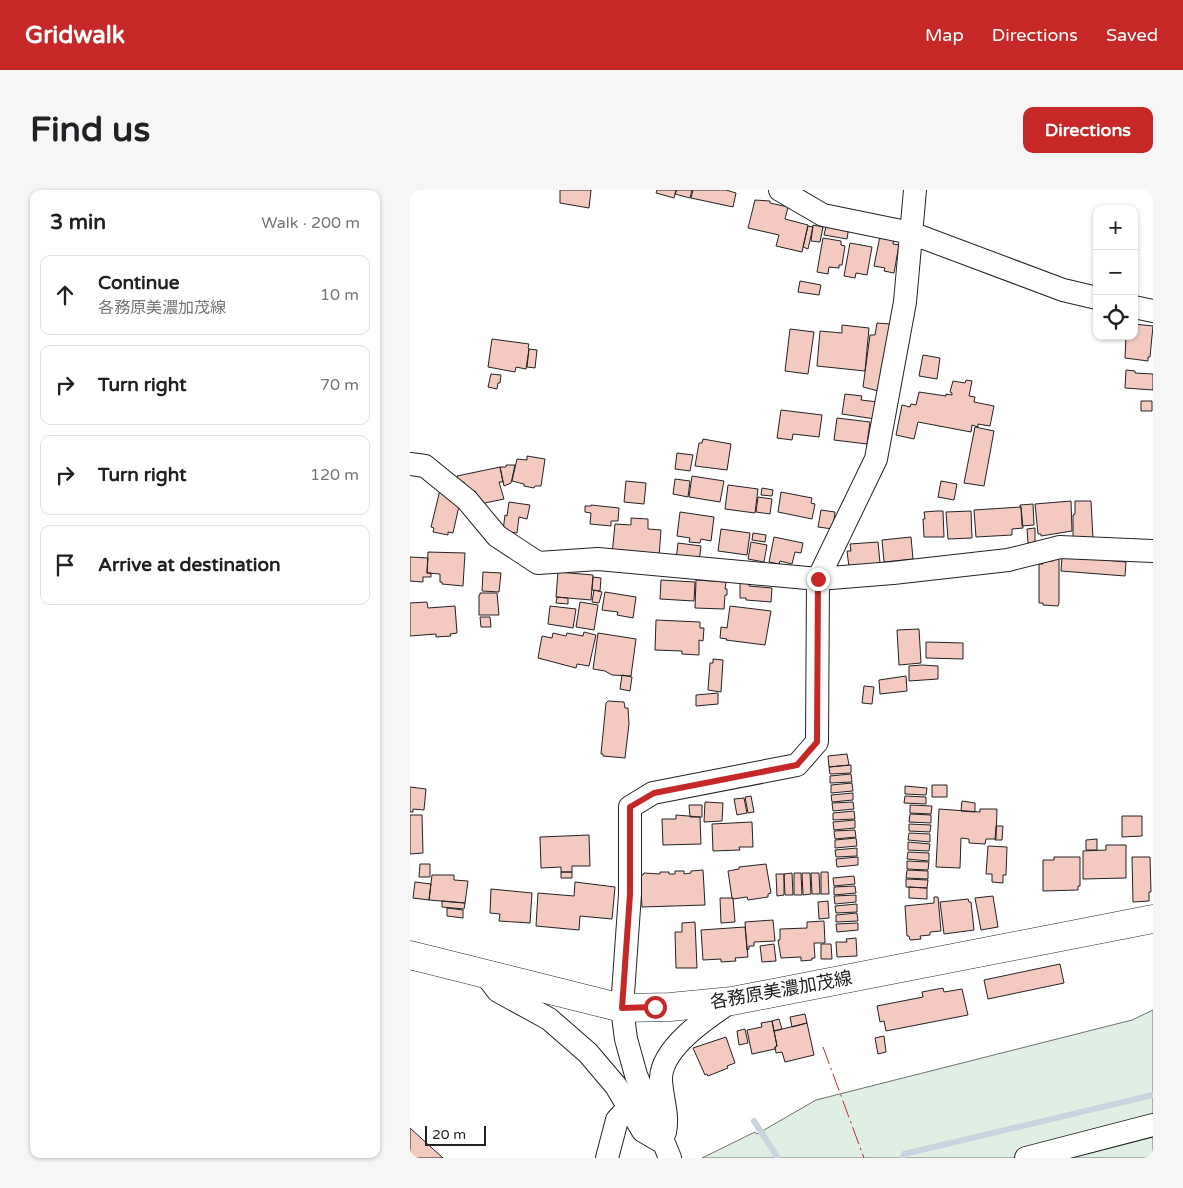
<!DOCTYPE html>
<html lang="en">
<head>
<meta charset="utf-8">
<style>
	body { margin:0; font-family:"Varela Round","Noto Sans JP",sans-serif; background:#f6f6f6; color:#202124 }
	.controls { position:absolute; right:15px; top:15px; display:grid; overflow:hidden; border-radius:10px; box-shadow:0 1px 4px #0004 }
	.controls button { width:45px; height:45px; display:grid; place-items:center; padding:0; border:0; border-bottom:1px solid #e0e0e0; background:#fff; color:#202124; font:25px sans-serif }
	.scale { position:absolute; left:15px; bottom:12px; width:61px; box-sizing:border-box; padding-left:5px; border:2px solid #222; border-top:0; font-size:14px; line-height:18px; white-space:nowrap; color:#222; -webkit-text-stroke:4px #fff; paint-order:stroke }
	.stop { position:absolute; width:15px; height:15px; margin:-11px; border:4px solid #c62828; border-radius:50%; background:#fff }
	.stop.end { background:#c62828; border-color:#fff; box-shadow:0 1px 5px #0008 }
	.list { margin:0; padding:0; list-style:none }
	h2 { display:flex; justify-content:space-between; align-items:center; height:65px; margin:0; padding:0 20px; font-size:21px }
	h2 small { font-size:16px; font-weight:400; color:#757577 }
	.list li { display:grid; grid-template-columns:32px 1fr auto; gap:15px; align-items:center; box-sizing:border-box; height:80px; margin:0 10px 10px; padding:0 10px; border:1px solid #e0e0e0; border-radius:10px }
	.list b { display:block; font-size:19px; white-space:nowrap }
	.list p { margin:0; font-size:16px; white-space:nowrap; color:#757577 }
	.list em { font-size:16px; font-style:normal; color:#757577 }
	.icon { flex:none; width:28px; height:28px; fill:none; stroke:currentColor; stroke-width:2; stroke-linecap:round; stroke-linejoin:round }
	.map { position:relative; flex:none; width:743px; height:968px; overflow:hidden; border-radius:10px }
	header { display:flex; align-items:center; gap:30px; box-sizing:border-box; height:70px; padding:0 25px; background:#c62828; color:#fff }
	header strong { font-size:24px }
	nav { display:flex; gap:28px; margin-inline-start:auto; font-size:18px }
	.intro { display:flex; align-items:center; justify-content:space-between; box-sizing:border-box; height:120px; padding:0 30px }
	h1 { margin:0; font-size:35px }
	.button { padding:12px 22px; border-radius:10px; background:#c62828; color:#fff; font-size:18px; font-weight:700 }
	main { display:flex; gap:30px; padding:0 30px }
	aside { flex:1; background:#fff; border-radius:10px; box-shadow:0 1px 4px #0004 }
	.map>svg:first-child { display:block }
</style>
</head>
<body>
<header>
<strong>Gridwalk</strong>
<nav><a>Map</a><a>Directions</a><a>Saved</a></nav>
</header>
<div class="intro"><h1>Find us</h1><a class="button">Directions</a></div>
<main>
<aside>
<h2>3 min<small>Walk · 200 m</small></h2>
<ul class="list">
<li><svg class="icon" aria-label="ahead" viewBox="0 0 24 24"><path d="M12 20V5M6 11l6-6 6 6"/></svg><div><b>Continue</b><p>各務原美濃加茂線</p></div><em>10 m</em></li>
<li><svg class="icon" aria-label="right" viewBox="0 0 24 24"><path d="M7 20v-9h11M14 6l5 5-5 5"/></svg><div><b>Turn right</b></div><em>70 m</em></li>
<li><svg class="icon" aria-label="right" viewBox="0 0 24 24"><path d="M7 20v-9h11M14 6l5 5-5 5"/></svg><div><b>Turn right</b></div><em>120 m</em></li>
<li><svg class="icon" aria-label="arrive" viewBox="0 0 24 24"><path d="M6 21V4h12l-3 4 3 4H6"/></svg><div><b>Arrive at destination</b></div></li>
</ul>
</aside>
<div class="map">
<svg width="743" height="968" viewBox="0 0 743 968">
	<rect width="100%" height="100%" fill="#fff"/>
	<path fill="#e0efe3" stroke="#6f6f6f" d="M743,820v148h-451l53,-26 2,2 59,-34 316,-80z"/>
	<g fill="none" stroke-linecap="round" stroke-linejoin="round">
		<path stroke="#c7d3dd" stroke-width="6" d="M344,931l24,37
			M492,968l2,-4 249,-59"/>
	</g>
	<path fill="#f3c9c0" stroke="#222" d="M150,0h31l-2,18 -29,-5z
		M247,0h19l-2,8 -18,-5z
		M267,0h15l-2,8 -15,-4z
		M283,0h33l10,3 -3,14 -42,-9z
		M345,10l15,1v2l18,4 -3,12 23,6 -6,27 -26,-6 3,-11 -31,-7z
		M417,32l22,4 -2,13 -23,-4z
		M403,35l10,2 -3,15 -9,-1z
		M398,36l5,1 -5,22 -5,-2z
		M470,46l14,3 -1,5 6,1 -5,28 -10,-2 1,-3 -11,-2z
		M413,48l18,3v4l4,1 -3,19h-3v3l-10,-1 -1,7 -11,-2z
		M440,53l22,4 -5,28 -11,-2 -1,5 -11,-2z
		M390,91l21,4 -2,10 -21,-3z
		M467,133l14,1 -9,68 -19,-5 7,-52h5z
		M724,134l19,2 -3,31h-2v4l-23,-3 1,-22h8z
		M432,135l27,3 -4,43 -48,-5 3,-35 22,2z
		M380,139l24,3 -6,42 -23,-3z
		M82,149l37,5 -1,4 1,1 -3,20 -10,-2 -1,5 -27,-5z
		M119,159l8,1 -2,18 -8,-1z
		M513,165l17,3 -3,21 -18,-3z
		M716,180l9,1v2l18,1v16l-28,-2z
		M81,184l10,1 -1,8h-2l-1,6 -9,-2z
		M556,190l6,1 -3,15 6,1 -1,5 20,4 -4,20 -12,-2v3l-6,-2 -1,7 -53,-10 -4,17 -18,-4 6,-30 8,2 1,-3 5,1 3,-13 27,4v-2l6,1v-2l-2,-1 3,-11 12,2z
		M435,204l17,2 -1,4 17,2 -3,17 -33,-5z
		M731,211h11v10h-11z
		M371,220l41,5 -3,22 -26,-3 -1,6 -15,-2z
		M427,228l33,4 -3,22 -33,-4z
		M565,237l19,4 -10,55 -20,-3z
		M293,249l28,5 -4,26 -32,-4 4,-23h3z
		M267,263l16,2 -3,16 -15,-2z
		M117,266l18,3 -4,27h-6l-1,2 -10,-2v-2l-12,-3 5,-22 10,1z
		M96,275h9l-4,18 -7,3 -4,-19h6z
		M90,277l3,15h-4l5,17 -24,5 -5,-13 -5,1 -5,-4 -1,-6 -6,1 -1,-7z
		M282,286l32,5 -4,21 -31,-5z
		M265,289l15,2 -2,16 -15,-3z
		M216,291l20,2 -2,21 -20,-2z
		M531,291l16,3 -3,16 -16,-3z
		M318,295l30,4 -3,24 -30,-4z
		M352,298l11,2 -1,6 -11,-1z
		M30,300l19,16 -6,27 -5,-1v3l-15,-3 1,-4 -3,-1z
		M371,302l31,6 -1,5 4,1 -3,15 -34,-7z
		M348,307l14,2 -2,15 -14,-2z
		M661,311l1,30 -31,5v-2h-3l-3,-30z
		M665,311h16l2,38 -20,-2v-22l2,-1z
		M99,312l21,3 -3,14 -8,-2 -2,16 -14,-2 2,-16 2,1z
		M623,314l1,21 -12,1 -1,-19h-1v-2z
		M181,315l28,3 -1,13h-7v5l-21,-2 1,-11 -6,-1v-6h6z
		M611,317l2,21 -11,1v6l-36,2 -2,-27z
		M411,320l14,2 -2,17 -15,-2z
		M527,321h6l1,26h-20l-1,-18h2l-1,-7z
		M561,321l1,27 -24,1 -2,-27z
		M270,322l34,5 -3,24 -10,-2 -1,4 -11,-1 1,-4 -13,-2z
		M221,328l17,1v10l13,1 -2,27 -47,-2 3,-31 16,1z
		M625,338v15h-7l-1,-14z
		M311,339l29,4 -3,22 -29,-4z
		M343,343l13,2 -1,7 -13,-2z
		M364,347l29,6 -2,10 -6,-1 -3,12 -12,-3 -1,3 -10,-2z
		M501,347l2,22 -29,3 -2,-22z
		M341,352l16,3 -3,17 -16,-3z
		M468,352l2,21 -31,4 -2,-16h4l-1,-7z
		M268,353l23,3 -2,17 -23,-3z
		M18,362l37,1 -2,33 -21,-2v-2h-2v-8l-13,-1z
		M652,366l64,6 -1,14 -64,-5z
		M0,367l18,1 -1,15h4v4h-8v5l-13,-1z
		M643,369h6v44l-1,3 -15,-1v-2h-4v-39h4l-1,-3h11z
		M73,382l18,1 -2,19 -17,-1z
		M148,382l35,3 -2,25 -35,-3z
		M183,387l8,1 -1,13 -8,-1z
		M251,390l34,2 -1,19 -34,-2z
		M286,390l30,2 -1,7h2v6h-2l-1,14 -29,-1z
		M330,393h9v3l23,2 -1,14 -25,-2v-2h-6z
		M184,400l8,2 -3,11 -7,-1z
		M195,402l31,5 -3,21 -16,-3 1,-3 -16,-2z
		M70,403h17l2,22h-20v-20h1z
		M147,407l11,1v6l-12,-1z
		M17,412l1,6 27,-2 2,27 -7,1 1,2 -15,1v-3l-26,2v-33z
		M170,412l18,3 -4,25 -18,-3z
		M140,416l26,3 -3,19 -25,-4z
		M320,416l41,5 -6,34 -39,-5 1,-1 -7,-1 1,-11 6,1z
		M70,427h10l1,10h-10z
		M246,430l44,2v6h4l-1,13 -4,-1v15l-17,-1v-3l-27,-1z
		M509,439l2,34 -22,2 -2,-35z
		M174,442l12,3 -7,31 -12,-2 -1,4 -38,-10 4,-22 10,2 1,-5 13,3 1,-3 16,3z
		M188,443l38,6 -5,37 -19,-1 -7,-4 -12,-2z
		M516,452l37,1v16l-37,-1z
		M303,469l10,1 -2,32 -13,-2 2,-27h3z
		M512,475l16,1v13l-29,2v-15z
		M212,485l10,2 -2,14 -10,-2z
		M496,486l1,15 -27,3 -1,-14z
		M454,496l10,1 -2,17 -10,-1z
		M308,503v11l-22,2v-11z
		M198,511l16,1 1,6h3l1,16 -4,34 -22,-2v-2h-2l5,-51z
		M437,564l2,11 -20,2 -1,-11z
		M441,575v8l-21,1 -1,-7z
		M441,584l1,8 -22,1v-7z
		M442,593l1,8 -22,2v-8z
		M522,595h15v12h-15z
		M495,596l22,2 -1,7 -21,-1z
		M0,597l16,2 -2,21 -11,-1v3h-3z
		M443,603v7l-21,2 -1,-7z
		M341,606l3,16 -6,1 -3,-16z
		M495,606l21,1v7l-22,-1z
		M334,608l3,15 -10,2 -3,-16z
		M552,611l13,2v9l-14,-1z
		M295,612l18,1 -1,18 -18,1z
		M443,612l1,7 -21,2 -1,-8z
		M279,615h13v12h-12z
		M500,615l22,1 -1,8 -21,-1z
		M529,619l41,3v-3h17l-1,30h-10l-1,5 -16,-1v-4l-8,-1 -1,30 -24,-1z
		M444,621l1,8 -22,1v-7z
		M500,624l21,1v8l-22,-1z
		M0,625h12l1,38 -13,1z
		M266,625l24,2 1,27 -38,1 -1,-26h14z
		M712,626h20v20l-20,1z
		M445,630v8l-21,2 -1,-8z
		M342,632l1,25h-14l1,3 -27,1 -1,-27z
		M499,634l22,1 -1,7 -21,-1z
		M586,636h7l-1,14h-7z
		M445,640l1,7 -21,2 -1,-8z
		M499,643l21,1v8l-22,-2z
		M179,645l1,31h-18v6h-11v-5l-20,1 -1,-31z
		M446,648l1,8 -22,2v-8z
		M687,649v11h-11v-10z
		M498,652l22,2 -1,7 -21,-1z
		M696,655h20v33l-43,1v-28l23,-1z
		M578,656l19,1 -1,28h-3v8l-11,-1v-8h-6z
		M447,658v8l-21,1 -1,-7z
		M498,662l21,1v8l-22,-2z
		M448,667v8l-21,2 -1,-8z
		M644,667h26v29h-2v4l-35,1v-31h11z
		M722,667h18l1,35h-2v9l-16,1z
		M497,671l22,1 -1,8 -21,-1z
		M10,674h10v13h-11z
		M356,674l5,29 -3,1v3l-20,3 -1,-3 -14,2v-1h-1l-4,-27 11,-2v-2z
		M293,680l2,35 -63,2 -2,-32h3l1,-2 16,1v-2h9v2h6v-3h9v3l7,-1v-2z
		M497,680l21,1v8l-22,-1z
		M151,682h11v6h-11z
		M411,682h7l1,22h-8z
		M382,683l1,22h-8l-1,-21z
		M384,683h7l1,22h-8z
		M392,683h8l1,21 -8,1z
		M401,683h8l1,21h-8z
		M366,684h8v21l-7,1z
		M22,685h22v5l14,1 -3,22 -36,-3z
		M444,686l1,8 -21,2 -1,-8z
		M496,689l22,1 -1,8 -21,-1z
		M5,692l16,2 -2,16 -16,-2z
		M165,692l40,5 -3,32 -32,-3 -1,14 -43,-4 2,-33 36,3z
		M445,696l1,7 -22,2v-8z
		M499,697l18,1v11l-18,-1z
		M81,699l41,4 -2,30 -31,-2 1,-7 -10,-1z
		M446,705v7l-21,2 -1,-8z
		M583,706l5,31 -17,3 -6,-32z
		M524,707h4l3,34 -11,1v3l-10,1 1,3 -11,1 -1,-4h-2l-2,-30 29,-3z
		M310,708h13l2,24 -14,1z
		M558,709l1,3h2l3,28 -30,4 -4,-32z
		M32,711l23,2 -1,6 -22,-2z
		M418,711l1,17 -10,1 -1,-17z
		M447,714v8l-21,1 -1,-7z
		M37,718l16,2v8l-16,-2z
		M447,723l1,8 -22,1v-7z
		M363,730l2,21 -21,1v4h-5v3l-2,1 -2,-28z
		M414,731l1,22h-11l1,15h-3v2l-11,1v-4l-20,1 -3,-18h2v-11l27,-1v-6z
		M285,732l2,46h-21l-1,-36h7v-9z
		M448,733v7l-21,2 -1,-8z
		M335,737l3,30 -13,1 1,3 -15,1v-3l-18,1 -2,-30z
		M446,748l1,18 -20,1 -1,-15h11l-1,-3z
		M364,754l2,17 -14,1 -2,-16z
		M411,754h10l1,15h-11z
		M650,774l4,19 -76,16 -4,-19z
		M533,798l1,4 18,-3 6,26 -82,16 -2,-10 -4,1 -3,-16 46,-9 -1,-5z
		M395,824l2,9 -15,4 -2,-10z
		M369,829l3,10 -8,2 -2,-10z
		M362,831l5,25 -2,1v2l-23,5 -5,-24 15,-3 -1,-4z
		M397,833l7,32 -29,7 -3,-10 -6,1 -1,-6 2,-1 -3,-15z
		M335,839l3,14 -9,2 -2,-14z
		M474,846l2,16 -8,2 -3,-16z
		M316,847l9,26 -8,3 1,2 -20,8 -1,-2 -2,1 -12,-27z
		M0,938l33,30h-33z"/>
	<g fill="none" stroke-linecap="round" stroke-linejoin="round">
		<defs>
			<path id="minor" d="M370,0l43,25 88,18 152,57 34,8
				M724,117l19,4
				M0,274l15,2 42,34 30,36 41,27 60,-4 220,20 75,-6 115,-13 52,-13 93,4
				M75,784l13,17 51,28 39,34 28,33 27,45 17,10
				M255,942c4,-18 -4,-36 -4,-54 1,-31 47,-61 71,-77
				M197,968l10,-38 12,-13
				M260,968l-34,-83 -10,-36 -4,-31 8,-114v-87l23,-14 144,-28 20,-23 1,-163 58,-120 29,-157 10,-112
				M616,968l127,-33"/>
			<path id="major" d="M0,765l212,53 48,-1 62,-6 421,-82"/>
		</defs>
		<use href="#minor" stroke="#222" stroke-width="24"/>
		<use href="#major" stroke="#222" stroke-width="29"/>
		<use href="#minor" stroke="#fff" stroke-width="22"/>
		<use href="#major" stroke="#fff" stroke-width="28"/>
		<path stroke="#c62828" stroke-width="1" stroke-dasharray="18 4 2.5 4" stroke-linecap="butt" d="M413,857l41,111"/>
	</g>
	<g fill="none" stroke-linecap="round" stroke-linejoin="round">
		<path stroke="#c62828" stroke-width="6" d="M245,817l-33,1 8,-114v-87l24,-14 143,-28 20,-23 1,-163"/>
	</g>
	<g text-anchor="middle" stroke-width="4" stroke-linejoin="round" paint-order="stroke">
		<g font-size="18" fill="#222" stroke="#fff">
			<text transform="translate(371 800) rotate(-10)" y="6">各務原美濃加茂線</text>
		</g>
	</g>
</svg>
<div class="controls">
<button>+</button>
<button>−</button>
<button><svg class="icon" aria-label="locate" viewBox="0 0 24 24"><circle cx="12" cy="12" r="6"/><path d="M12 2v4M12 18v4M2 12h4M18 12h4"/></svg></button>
</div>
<div class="scale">20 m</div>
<div class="stop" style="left:245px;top:817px"></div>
<div class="stop end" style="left:408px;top:389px"></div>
</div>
</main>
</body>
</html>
